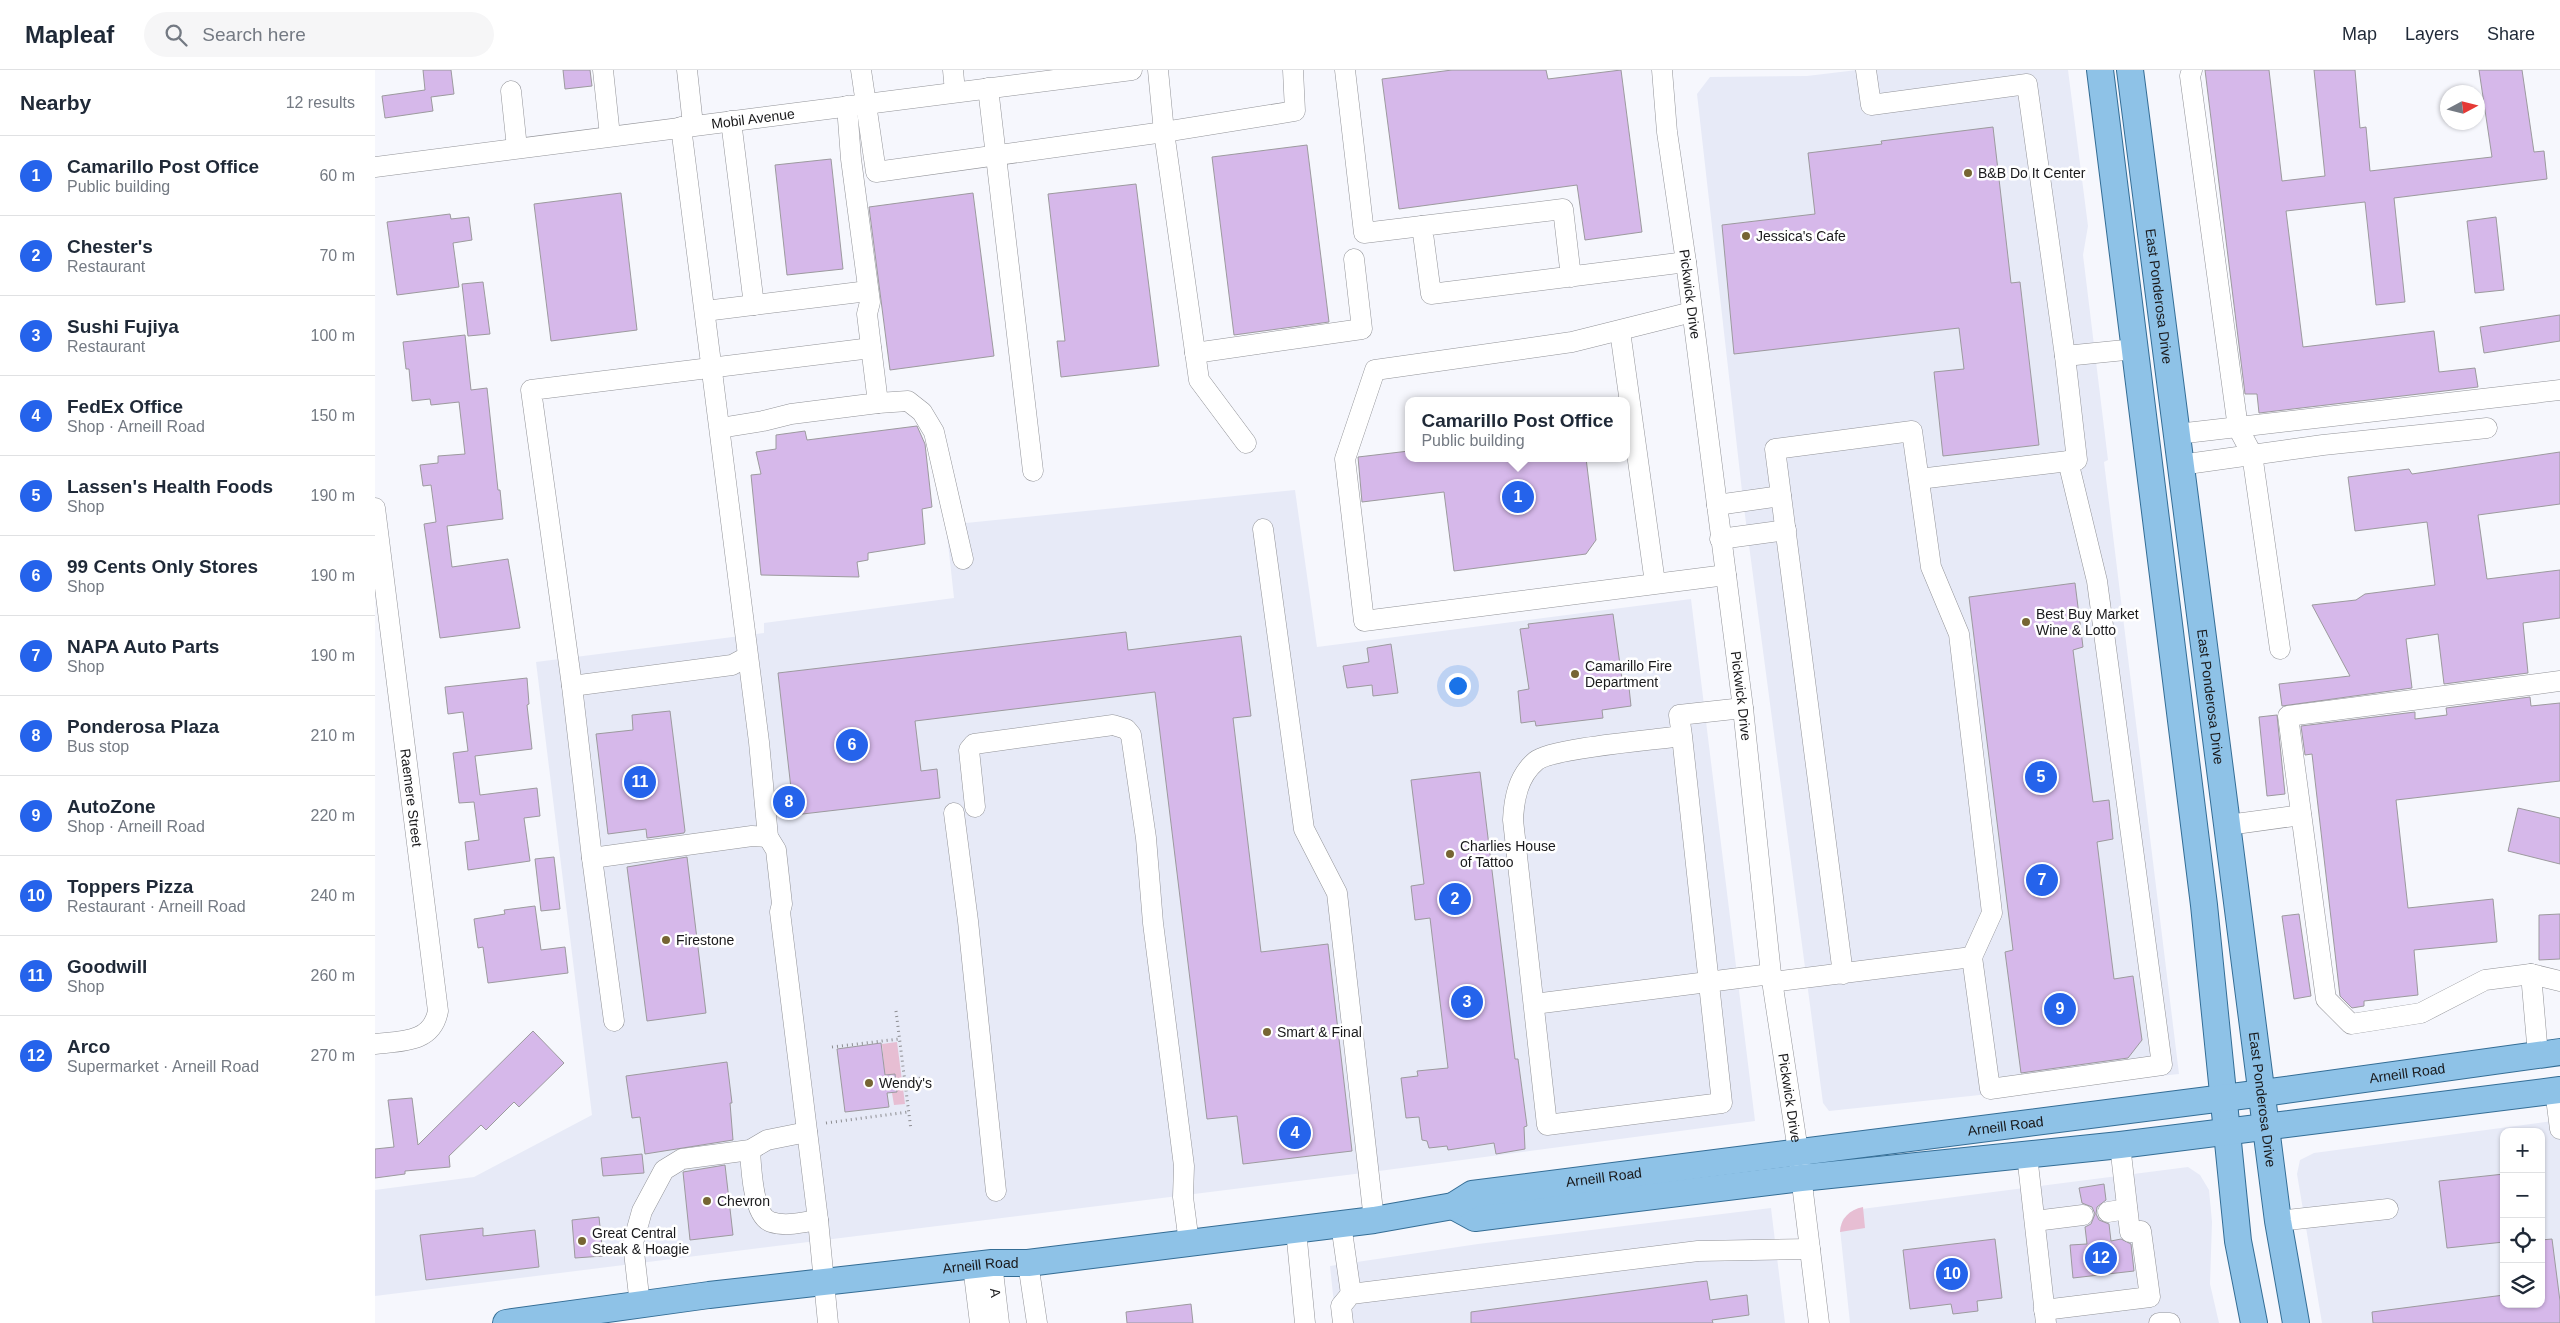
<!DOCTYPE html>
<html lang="en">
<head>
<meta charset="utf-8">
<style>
	body { margin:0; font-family:Arial,sans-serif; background:#f6f6f7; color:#1f2937 }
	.controls { position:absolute; right:15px; bottom:15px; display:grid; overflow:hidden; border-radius:10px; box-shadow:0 1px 4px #0004 }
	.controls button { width:45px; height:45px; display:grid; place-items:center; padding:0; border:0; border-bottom:1px solid #e0e1e3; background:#fff; color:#1f2937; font:25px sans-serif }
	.compass { position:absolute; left:2065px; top:15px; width:45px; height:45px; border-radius:50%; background:#fff; box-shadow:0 1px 4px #0004; rotate:83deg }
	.you { position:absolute; left:1082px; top:615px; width:18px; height:18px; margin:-12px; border:4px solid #fff; border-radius:50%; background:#1a73e8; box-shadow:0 0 0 8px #1a73e833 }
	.badge { display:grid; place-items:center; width:32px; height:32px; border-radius:50%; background:#2563eb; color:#fff; font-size:16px; font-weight:700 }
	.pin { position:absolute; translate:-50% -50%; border:2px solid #fff; box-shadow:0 1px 5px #0006 }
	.popup { position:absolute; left:1030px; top:327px; width:225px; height:65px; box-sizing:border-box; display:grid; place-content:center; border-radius:10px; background:#fff; filter:drop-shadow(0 1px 4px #0005); font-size:16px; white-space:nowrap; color:#747a83 }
	.popup b { font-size:19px; color:#1f2937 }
	.popup::after { content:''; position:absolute; left:50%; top:100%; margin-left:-10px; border:10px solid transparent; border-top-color:#fff }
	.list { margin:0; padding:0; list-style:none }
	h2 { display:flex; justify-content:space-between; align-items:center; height:65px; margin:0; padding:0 20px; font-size:21px }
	h2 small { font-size:16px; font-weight:400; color:#747a83 }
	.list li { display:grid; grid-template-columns:32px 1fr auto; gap:15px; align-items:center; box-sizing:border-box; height:80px; padding:0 20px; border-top:1px solid #e0e1e3 }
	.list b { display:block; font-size:19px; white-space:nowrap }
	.list p { margin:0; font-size:16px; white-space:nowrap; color:#747a83 }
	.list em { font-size:16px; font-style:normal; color:#747a83 }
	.icon { flex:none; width:28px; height:28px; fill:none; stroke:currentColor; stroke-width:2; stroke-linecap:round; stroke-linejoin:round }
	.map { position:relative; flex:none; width:2185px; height:1253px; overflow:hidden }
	header { display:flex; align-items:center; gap:30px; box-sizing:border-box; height:70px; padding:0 25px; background:#fff; border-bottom:1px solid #e0e1e3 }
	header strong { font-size:24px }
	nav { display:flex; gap:28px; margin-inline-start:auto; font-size:18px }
	.search { width:350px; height:45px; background:#f6f6f7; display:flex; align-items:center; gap:12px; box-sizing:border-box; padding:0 18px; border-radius:28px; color:#747a83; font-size:19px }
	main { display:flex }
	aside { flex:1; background:#fff }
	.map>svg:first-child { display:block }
</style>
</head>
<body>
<header>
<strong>Mapleaf</strong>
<div class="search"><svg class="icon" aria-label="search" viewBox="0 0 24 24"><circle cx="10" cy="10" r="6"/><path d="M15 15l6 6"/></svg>Search here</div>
<nav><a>Map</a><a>Layers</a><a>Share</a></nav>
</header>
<main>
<aside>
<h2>Nearby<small>12 results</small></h2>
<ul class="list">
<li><span class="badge">1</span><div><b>Camarillo Post Office</b><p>Public building</p></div><em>60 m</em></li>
<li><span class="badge">2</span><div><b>Chester's</b><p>Restaurant</p></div><em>70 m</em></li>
<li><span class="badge">3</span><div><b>Sushi Fujiya</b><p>Restaurant</p></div><em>100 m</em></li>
<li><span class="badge">4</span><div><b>FedEx Office</b><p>Shop · Arneill Road</p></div><em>150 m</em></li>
<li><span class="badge">5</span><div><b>Lassen's Health Foods</b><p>Shop</p></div><em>190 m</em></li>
<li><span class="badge">6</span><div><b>99 Cents Only Stores</b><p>Shop</p></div><em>190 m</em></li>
<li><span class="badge">7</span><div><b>NAPA Auto Parts</b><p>Shop</p></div><em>190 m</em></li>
<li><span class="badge">8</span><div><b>Ponderosa Plaza</b><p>Bus stop</p></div><em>210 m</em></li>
<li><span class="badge">9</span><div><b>AutoZone</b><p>Shop · Arneill Road</p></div><em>220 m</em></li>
<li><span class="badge">10</span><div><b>Toppers Pizza</b><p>Restaurant · Arneill Road</p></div><em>240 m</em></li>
<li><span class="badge">11</span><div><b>Goodwill</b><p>Shop</p></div><em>260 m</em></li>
<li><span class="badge">12</span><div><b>Arco</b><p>Supermarket · Arneill Road</p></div><em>270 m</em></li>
</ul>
</aside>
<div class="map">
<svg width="2185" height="1253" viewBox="0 0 2185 1253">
	<rect width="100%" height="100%" fill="#f6f7fd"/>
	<path fill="#e7eaf7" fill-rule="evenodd" d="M1482,0h211l20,156 -5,29 25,205 -4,2 75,612 -350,37 -6,-8 -80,-603 -46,-406 13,-17 97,-1z
		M920,420l22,157 374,-48 64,522 -376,50 -1004,125v-106l99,-13 118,-62 -56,-453 228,-29v-10l190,-25 -8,-73z
		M2185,1050v203h-238l-25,-149 3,-14 14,-7zM2129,1062h37v172h-37z
		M1813,1097l12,8 9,15 3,32 -2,62 9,39h-369l-10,-94 3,-10 11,-9z
		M1396,1138l14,115h-449l-6,-57 148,-22z"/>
	<path fill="#e7bed3" d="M522,972l8,62 -11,1 -2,-12 5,-1 -2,-18 -10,1 -3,-31z
		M1488,1137l2,21 -25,4c1,-14 9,-22 23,-25z"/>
	<path fill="#d6b8ea" stroke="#9c9a9e" d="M48,0h28l3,24 -23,3 2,14 -48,7 -3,-22 43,-6z
		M188,0h27l2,16 -27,3z
		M1077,0h94l2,9 73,-9 21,162 -57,8 -8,-55 -178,24 -17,-130z
		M1830,0h64l13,111 43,-5 -11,-106h41l5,58 6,-1 4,44 122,-14 -13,-87h43l12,82 10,-1 3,28 -153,19 11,104 -29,3 -11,-103 -79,9 17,136 131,-16 5,41 36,-4 3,19 -219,26 -2,-19h-12z
		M1618,57l18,156 9,-1 19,163 -96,11 -9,-84 30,-3 -5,-41 -225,26 -12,-129 93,-11 -7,-61 74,-9 -1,-3z
		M932,75l22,177 -95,13 -22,-178z
		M456,89l12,110 -56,6 -12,-110z
		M761,114l23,182 -98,11 -4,-36h8l-17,-147z
		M246,123l16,137 -86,11 -17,-137z
		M598,123l21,163 -104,14 -21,-163z
		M75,144l1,5 18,-2 3,23 -19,3 6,44 -62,8 -10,-73z
		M2121,147l8,73 -29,3 -8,-72z
		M108,212l7,52 -22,2 -6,-52z
		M2185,245v26l-76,12 -4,-26z
		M90,265l6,55 16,-2 11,102h2l3,29 -56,7 5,41 56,-8 12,69 -80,10 -16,-114 12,-2 -5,-37 -8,1 -3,-21 18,-2v-7l27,-2 -6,-52 -28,3 -1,-6 -18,2 -3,-32h-3l-3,-27z
		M542,356l8,18 7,63 -10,2 3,35 -57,9v7l-11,2 2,15 -98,-2 -10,-100 10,-1 -5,-22 20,-3v-14l29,-4 2,9z
		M1034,381v7h177l10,82 -10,14 -132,17 -10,-79 -82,10 -4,-45z
		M2185,382v52l-82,11 9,64 73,-9v48l-37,5 5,50 -84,11 -6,-50 -32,5 6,49 -130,18 -3,-22 71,-8 -38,-71 44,-5 9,-6 70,-9 -8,-63 -72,9 -7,-54 61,-8 3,5z
		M1700,513l8,64 -10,3 20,152 16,-2 4,39 -16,3 17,137 19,-3 9,64 -14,18 -107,15 -16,-121 8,-2 -44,-353z
		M1238,544l9,65 6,-1 3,28 -29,4 1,8 -67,8 -1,-5 -14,2 -3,-32 11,-2 -9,-60 9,-1 -1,-4z
		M751,562l2,18 113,-14 10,80 -18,2 28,234 67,-8 24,207 -109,13 -6,-48 -30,3 -52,-427 -240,29 6,50 16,-2 3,29 -146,17 -16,-142z
		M1016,574l7,49 -25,3 -1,-11 -25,3 -4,-22 26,-4 -2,-14z
		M152,608l2,26 -2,1 5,44 -57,7 5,39 57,-7 3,28 -16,2 6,43 -62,9 -3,-28 14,-2 -5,-38 -15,1 -6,-50 15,-2 -5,-39 -15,2 -3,-27z
		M2155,627l1,9 29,-3v78l-164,19 12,108 85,-9 4,43 -83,8 4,45 -54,6v5l-12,2 -12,-12 -28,-242 -7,1 -4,-29 114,-14v7l32,-4 -1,-7z
		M295,641l15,120 -1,2 -37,5 -1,-9 -38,5 -12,-100 37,-4 -1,-15z
		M1902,645l8,79 -18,2 -8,-79z
		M1105,702l35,287h3l9,67 -3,1 1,22 -29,5 -2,-11 -46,7 -1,-4 -18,2 -2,-7 -5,-1 -3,-23 -13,1 -5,-40 17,-2 -1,-5 31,-3 -18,-150 -15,2 -4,-34 13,-2 -13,-104z
		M2143,738l42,10v46l-52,-13z
		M179,787l6,52 -19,2 -6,-52z
		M312,787l19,156 -59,8 -20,-154z
		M160,836l6,44 24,-3 3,26 -80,10 -5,-36 -5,1 -4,-29 31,-5 -1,-4z
		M1924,844l12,82 -17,3 -12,-83z
		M2185,844v45l-21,1v-45z
		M158,961l31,32 -45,44 -5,-5 -28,28 -5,-5 -32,31 1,11 -45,4v3l-30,4v-29l19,-2 -6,-47 24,-2 6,47z
		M506,973l4,32 10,-1 2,18 -10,1 2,14 -44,5 -8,-63z
		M352,992l5,41h-2l3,37 -88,14 -5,-37 -8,1 -6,-42z
		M267,1084l2,19 -41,3 -2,-18z
		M350,1095l8,70 -43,5 -7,-68z
		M2129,1104v68l-57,6 -8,-67z
		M1729,1114l2,16 -9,7 -1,7 3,6 10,4 2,17 10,-2 10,5 3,27 -61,7 -3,-33 17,-1 -2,-17 6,-3 4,-10 -3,-7 -10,-4 -3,-15z
		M224,1147l4,39 -28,2 -3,-38z
		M108,1158v8l52,-6 4,37 -113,13 -6,-45z
		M1620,1169l7,59 -25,3 1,10 -25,3 -2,-10 -41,5 -7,-59z
		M2177,1169l8,62v22h-187l-1,-11 132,-17v9h37v-64z
		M1332,1211l3,19 37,-5 2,20 -37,5 1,3h-242v-11z
		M816,1234l2,19h-66l-1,-11z"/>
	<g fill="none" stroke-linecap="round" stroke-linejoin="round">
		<defs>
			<g id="minor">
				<path d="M228,0l7,66"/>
				<path d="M312,0l6,55"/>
				<path d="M486,0l15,102 288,-40 131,-21 -2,-41"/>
				<path d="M578,0l2,22"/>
				<path d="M783,0l6,62 35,248 47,63"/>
				<path d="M970,0l19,163 58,-7"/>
				<path id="s1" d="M1287,0l5,62 19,130 57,446 28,266 27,177 21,172"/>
				<path d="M1491,0l5,35 156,-21 38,272"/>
				<path d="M1817,0l-2,6 48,352 14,26 28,195"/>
				<path d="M613,18l45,383"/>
				<path d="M136,21l6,57"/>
				<path d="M356,51l23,184"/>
				<path d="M306,57l78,615 9,95 8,13 6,54 -2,8 38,308 10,103"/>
				<path id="s2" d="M0,97l757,-97"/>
				<path d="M1196,207l-8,-68 -141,17 9,68 255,-32"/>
				<path d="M330,241l163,-20"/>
				<path d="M1317,242l-120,30 -197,28 -30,89 19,162 362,-46"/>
				<path d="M1245,261l35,252"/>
				<path d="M820,283l167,-24 -8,-70"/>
				<path d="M503,333l30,-2 14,11 12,20 29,127"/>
				<path d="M345,358l43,-7 28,-7 87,-11 -11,-89 3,-12 -19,-143 -4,-53"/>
				<path d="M1802,364l383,-44"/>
				<path d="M1805,395l143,-20 164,-17"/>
				<path d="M1544,409l158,-19 -12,-104 70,-7"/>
				<path d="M1342,435l64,-9"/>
				<path id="s3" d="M0,438l63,503c-6,32 -36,30 -63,33"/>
				<path d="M888,459l41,300 33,64 37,327"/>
				<path d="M1345,469l66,-9"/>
				<path d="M372,587l-15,8 -160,21 -41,-296 340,-42"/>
				<path d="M2185,611l-272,35 38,283 25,25 70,-11 64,-33 46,-6 29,7"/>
				<path d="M197,616l20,172 160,-22 16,1"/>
				<path d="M1307,666c-27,4 -130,12 -146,25 -18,15 -22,38 -23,59l34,305 175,-22 -40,-367 -3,-21 64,-7"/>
				<path d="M600,737l-6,-57 5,-6 139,-19 13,4 5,6 15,103 7,85 31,243 -1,31 6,46"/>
				<path d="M579,743l14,108 28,270"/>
				<path d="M1853,755l73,-10"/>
				<path d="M217,788l22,163"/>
				<path d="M1597,887l18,132 172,-24 -65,-484 -29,-120"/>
				<path d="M2156,904l7,81"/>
				<path d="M1397,912l200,-25 20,-44 -33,-279 -28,-67 -19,-136 -137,18 68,525"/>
				<path d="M1159,934l237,-30"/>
				<path d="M2180,1020l5,39"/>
				<path d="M375,1080c1,17 3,66 21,72 15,5 33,0 47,-2"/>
				<path d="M1652,1085l19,168"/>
				<path d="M1733,1142l19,-3"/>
				<path d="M1660,1151l48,-6"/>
				<path d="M1903,1151l110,-12"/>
				<path d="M966,1154l10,70"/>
				<path d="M921,1160l9,93"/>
				<path id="s4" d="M617,1193l7,60"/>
				<path d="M653,1193l9,60"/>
				<path d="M598,1196l7,57"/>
				<path d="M265,1235l-7,-62 9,-32 22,-41 18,-11 68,-9 17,-10 40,-8"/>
				<path d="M1669,1240l106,-13 -9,-66 -11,1 -10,-87"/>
				<path d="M968,1253l-2,-17 10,-12 347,-43 112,-2"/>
				<path d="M1784,1253h11"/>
			</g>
			<g id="major">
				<path d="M1725,0l104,835 34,336 16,82"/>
				<path id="s5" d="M1755,0l148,1151 18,102"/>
				<path d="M1078,1136l22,12 326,-40 319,-33 440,-55"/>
				<path id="s6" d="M131,1253l203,-28 283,-32h36l346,-43 79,-14 19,-12 791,-101 297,-41"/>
			</g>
		</defs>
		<use href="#minor" stroke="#929398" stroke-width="21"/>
		<use href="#major" stroke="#346d95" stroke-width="28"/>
		<path stroke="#8d8d91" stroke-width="3" stroke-dasharray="1 4" stroke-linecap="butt" d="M521,941l15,119
			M457,977l67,-8
			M529,1010l18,-2
			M451,1053l82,-11"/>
		<use href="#minor" stroke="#fff" stroke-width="20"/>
		<use href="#major" stroke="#8ec2e7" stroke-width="26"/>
	</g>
	<g fill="#766533" stroke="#fff" stroke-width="2">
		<circle cx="1593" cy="103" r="5"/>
		<circle cx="1371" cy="166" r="5"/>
		<circle cx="1651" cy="552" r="5"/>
		<circle cx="1200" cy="604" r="5"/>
		<circle cx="1075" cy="784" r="5"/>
		<circle cx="291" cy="870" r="5"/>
		<circle cx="892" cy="962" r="5"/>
		<circle cx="494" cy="1013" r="5"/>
		<circle cx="332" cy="1131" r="5"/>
		<circle cx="207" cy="1171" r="5"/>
	</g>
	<g text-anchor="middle" stroke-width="5" stroke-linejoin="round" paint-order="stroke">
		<g font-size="14" fill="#19191b" stroke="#fff">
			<text dy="5" stroke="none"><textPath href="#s2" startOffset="381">Mobil Avenue</textPath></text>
			<text dy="5" stroke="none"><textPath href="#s1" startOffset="226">Pickwick Drive</textPath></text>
			<text dy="5" stroke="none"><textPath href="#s5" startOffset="228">East Ponderosa Drive</textPath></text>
			<text dy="5" stroke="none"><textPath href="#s1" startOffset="631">Pickwick Drive</textPath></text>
			<text dy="5" stroke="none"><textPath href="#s5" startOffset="632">East Ponderosa Drive</textPath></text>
			<text dy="5" stroke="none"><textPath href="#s3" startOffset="292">Raemere Street</textPath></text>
			<text dy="5" stroke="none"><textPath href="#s6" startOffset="1920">Arneill Road</textPath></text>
			<text dy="5" stroke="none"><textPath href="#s1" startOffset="1036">Pickwick Drive</textPath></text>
			<text dy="5" stroke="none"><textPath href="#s5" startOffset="1038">East Ponderosa Drive</textPath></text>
			<text dy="5" stroke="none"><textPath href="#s6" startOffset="1515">Arneill Road</textPath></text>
			<text dy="5" stroke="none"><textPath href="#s6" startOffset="1110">Arneill Road</textPath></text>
			<text dy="5" stroke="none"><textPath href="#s6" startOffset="478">Arneill Road</textPath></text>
			<text dy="5" stroke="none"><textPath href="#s4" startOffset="30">A</textPath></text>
		</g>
		<g font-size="14" fill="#19191b" stroke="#fff" text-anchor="start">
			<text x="1603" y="108">B&amp;B Do It Center</text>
			<text x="1381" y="171">Jessica's Cafe</text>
			<text x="1661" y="549">Best Buy Market<tspan x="1661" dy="16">Wine &amp; Lotto</tspan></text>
			<text x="1210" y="601">Camarillo Fire<tspan x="1210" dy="16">Department</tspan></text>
			<text x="1085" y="781">Charlies House<tspan x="1085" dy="16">of Tattoo</tspan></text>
			<text x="301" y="875">Firestone</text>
			<text x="902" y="967">Smart &amp; Final</text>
			<text x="504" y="1018">Wendy's</text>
			<text x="342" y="1136">Chevron</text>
			<text x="217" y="1168">Great Central<tspan x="217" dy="16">Steak &amp; Hoagie</tspan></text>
		</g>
	</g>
</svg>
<div class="controls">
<button>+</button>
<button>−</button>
<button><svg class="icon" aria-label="locate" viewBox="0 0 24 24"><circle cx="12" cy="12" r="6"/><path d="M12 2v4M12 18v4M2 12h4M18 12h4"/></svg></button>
<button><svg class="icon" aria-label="layers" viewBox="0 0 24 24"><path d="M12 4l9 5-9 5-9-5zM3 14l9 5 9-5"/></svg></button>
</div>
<svg class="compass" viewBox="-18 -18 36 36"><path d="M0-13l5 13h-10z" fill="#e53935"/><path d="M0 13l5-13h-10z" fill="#747a83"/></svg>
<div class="you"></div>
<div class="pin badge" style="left:1143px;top:427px">1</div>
<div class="popup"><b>Camarillo Post Office</b>Public building</div>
<div class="pin badge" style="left:1080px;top:829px">2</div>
<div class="pin badge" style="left:1092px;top:932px">3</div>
<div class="pin badge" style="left:920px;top:1063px">4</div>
<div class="pin badge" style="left:1666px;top:707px">5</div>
<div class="pin badge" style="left:477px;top:675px">6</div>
<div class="pin badge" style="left:1667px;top:810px">7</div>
<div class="pin badge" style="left:414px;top:732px">8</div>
<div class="pin badge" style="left:1685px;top:939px">9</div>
<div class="pin badge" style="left:1577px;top:1204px">10</div>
<div class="pin badge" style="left:265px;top:712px">11</div>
<div class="pin badge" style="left:1726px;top:1188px">12</div>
</div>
</main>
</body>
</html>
